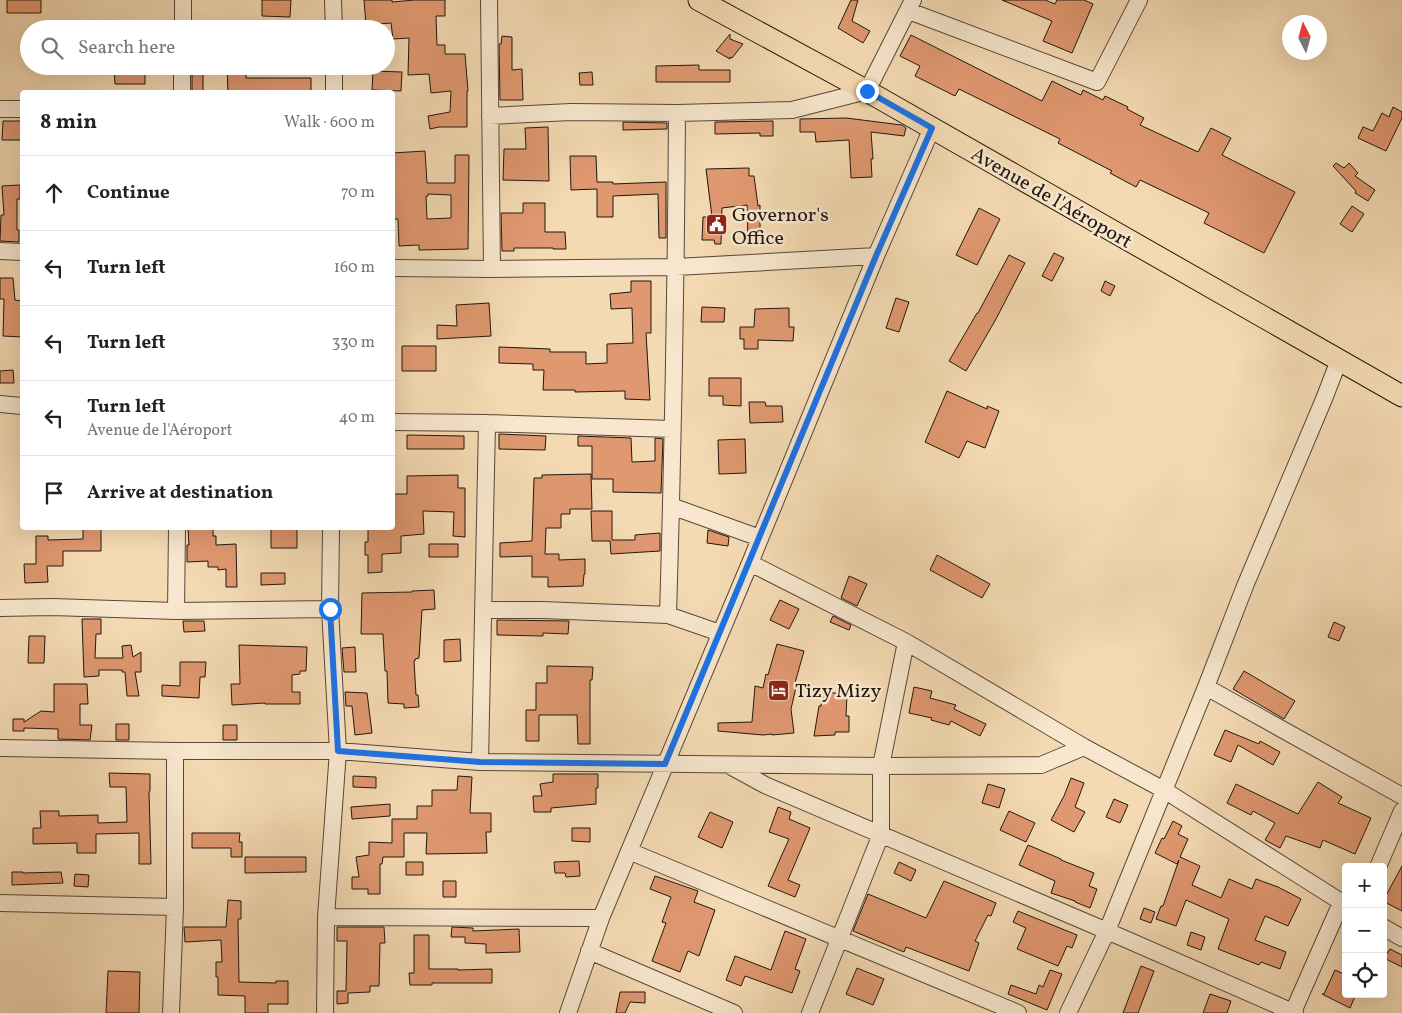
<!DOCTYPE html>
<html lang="en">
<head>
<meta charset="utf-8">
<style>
	body { margin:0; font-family:Vollkorn,serif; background:#f6f6f6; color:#222 }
	.controls { position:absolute; right:15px; bottom:15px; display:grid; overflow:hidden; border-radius:5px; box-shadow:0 5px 20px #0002 }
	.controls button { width:45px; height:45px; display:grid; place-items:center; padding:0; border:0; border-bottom:1px solid #e0e0e0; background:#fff; color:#222; font:25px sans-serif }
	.compass { position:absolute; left:1282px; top:15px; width:45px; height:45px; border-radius:50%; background:#fff; box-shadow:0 5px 20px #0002; rotate:354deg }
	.stop { position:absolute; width:15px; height:15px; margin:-11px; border:4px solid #1a73e8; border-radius:50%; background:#fff }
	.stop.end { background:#1a73e8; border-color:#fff; box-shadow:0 1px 5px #0008 }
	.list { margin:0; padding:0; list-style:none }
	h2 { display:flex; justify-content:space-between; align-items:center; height:65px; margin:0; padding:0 20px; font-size:21px }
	h2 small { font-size:16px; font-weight:400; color:#767676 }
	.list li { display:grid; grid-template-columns:32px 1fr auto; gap:15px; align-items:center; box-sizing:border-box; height:75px; padding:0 20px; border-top:1px solid #e0e0e0 }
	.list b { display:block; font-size:19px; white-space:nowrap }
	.list p { margin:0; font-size:16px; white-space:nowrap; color:#767676 }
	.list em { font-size:16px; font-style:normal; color:#767676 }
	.icon { flex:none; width:28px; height:28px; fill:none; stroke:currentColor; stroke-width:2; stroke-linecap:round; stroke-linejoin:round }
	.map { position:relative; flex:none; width:1402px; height:1013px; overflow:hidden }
	.search { position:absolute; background:#fff; box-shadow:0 5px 20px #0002; left:20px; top:20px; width:375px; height:55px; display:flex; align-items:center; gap:12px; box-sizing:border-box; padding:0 18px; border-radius:28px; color:#767676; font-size:19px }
	.panel { position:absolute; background:#fff; box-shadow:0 5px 20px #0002; left:20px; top:90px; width:375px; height:440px; border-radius:5px }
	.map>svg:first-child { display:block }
</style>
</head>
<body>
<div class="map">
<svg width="1402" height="1013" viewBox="0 0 1402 1013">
	<rect width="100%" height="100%" fill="#f4dab3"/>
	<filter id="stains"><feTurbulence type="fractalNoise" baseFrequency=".004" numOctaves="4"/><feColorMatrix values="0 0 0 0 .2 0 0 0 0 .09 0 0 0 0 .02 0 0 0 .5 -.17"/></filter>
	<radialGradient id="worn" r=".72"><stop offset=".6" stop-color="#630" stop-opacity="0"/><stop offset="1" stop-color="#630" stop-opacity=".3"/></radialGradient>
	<path fill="#e09870" stroke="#21160e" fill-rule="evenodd" d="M7,0h34v13h-34z
		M262,0h29l-1,17 -28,-1z
		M364,0h28v2l22,-2h31v16h-9l1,29h8v9h20l3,37h-1v36h-28l-9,2 -2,-13 22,-4 1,-21 -20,2 -2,-19 -21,1 1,-37 -16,1 -2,-16 -25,2z
		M851,0h7l-6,21 18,10 -7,12 -25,-15z
		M1002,0h43l10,4 2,-4h27l9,4 -21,49 -29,-12 9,-20z
		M730,34v5l13,5 -11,14 -2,-1v2l-14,-8z
		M911,35l131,66 10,-20 29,14 2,-5 20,10 2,-4 23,11 -1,2 17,9 -4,7 58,27 13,-24 20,10 -9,17 73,37 -31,61 -60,-30 5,-10 -69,-33 -4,7 -26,-14 2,-2 -54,-28 2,-4 -101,-50 -4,7 -40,-20 5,-10 -20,-10z
		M502,36l10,1v33l10,-1 1,31h-23l-1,-56h2z
		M699,65v5h31v12h-74v-16z
		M114,66h31v18h-30z
		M192,66h11v26h-11z
		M227,66h19v12h65v13l-83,1z
		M373,71l29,1 -1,19 -29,-1z
		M592,72l1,13h-13l-1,-12z
		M1393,107l9,5v6l-16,33 -28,-13 5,-11 10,4 9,-18 7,4z
		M846,118l56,7 4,3 -2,8 -33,-4 2,27h-2l1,18 -21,1 -2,-38 -33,2 -1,-10h-15v-13z
		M3,121h19v19h-20z
		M773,121v15h-13v-3l-45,1v-12z
		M623,122l44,1v6l-44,1z
		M548,127l1,54 -46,-1 1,-31h22l-1,-21z
		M425,151l2,32h28v-28h14l-1,94 -49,1v-5l-20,1 -1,-27h-6v-66zM428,194l23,1v23l-24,1 -1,-23h2z
		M570,156h26l1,26h16v2l53,-2v56h-7l-1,-44 -45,2v21h-16v-28l-26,1z
		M1336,163l8,5 5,-5 9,10 -3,3 20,14 -7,11 -13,-8 1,-2 -23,-25z
		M749,168v8h5l4,30 2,-1v34l-12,2 -1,-36 -25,3 -1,36h-6l-1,-4h-12l1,-23h9l-6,-48z
		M20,185v14h-3v31h2v12l-19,-1 1,-26h3l-2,-29z
		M523,203h22v29h20l1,17h-13v-1h-39v3h-12l-1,-38h22z
		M1352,206l12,8 -12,18 -12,-8z
		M979,208l21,11 -23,46 -21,-10z
		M1054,253l10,5 -12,23 -10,-5z
		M1009,255l16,8 -29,56 -30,52 -17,-10 28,-48h1z
		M0,278h13l2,22 7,1v36l-19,-1 1,-37h-4z
		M631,281h20v52h-5l4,67 -25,-1v-8l-50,1v-2h-32l1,-20h-11v-6l-34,-1v-16l51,2v3h36v12l21,-1v-19l26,-1 -1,-35 -21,1 -1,-15 21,-2z
		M1105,281l10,5 -5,10 -9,-5z
		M896,298l13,4 -10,30 -13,-4z
		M489,303l2,33 -54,3v-14l20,1 -1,-21z
		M702,307l23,1 -1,14h-23z
		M789,308v19h5l-1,14 -35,-1v9h-14v-10h-4v-12h14l1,-18z
		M402,346h34v25h-34z
		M13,370l1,13h-14v-12z
		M709,378h32v28l-18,-1v-9h-14z
		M947,391l40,18v-3l12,5 -14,37 -18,-7 -8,17 -34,-16z
		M749,402h16l1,4h16l1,16 -33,1z
		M499,434l47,2 -1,14 -46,-1z
		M407,435l57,1v13h-57z
		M578,436l53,2 1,24 23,-1v-23l8,1 -2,54 -48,-1v-13h-21v-33h-14z
		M745,439l1,34 -27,1 -1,-34z
		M591,474l1,35h-22v5h-9v14h-15l-1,26h14v6l26,-1v15h-1l-1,12 -35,1v-10h-16v-21l-32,1v-14l32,-2 2,-63h8v-3z
		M458,475v13h7v49l-12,-1 1,-24 -31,-1 1,23 -23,2v17l-19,1v18l-14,1v-18h-3v-13h3v-13h24v-35h15v-18z
		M591,511h21v29h23v-5l25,-2v18l-49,3 -1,-13h-18z
		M83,528h18v23h-38v15h-16l1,16 -23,1 -1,-19h12v-28h12v4l35,-1z
		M188,528h25v8h3v9l20,-1 1,43h-11v-18l-8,1v-3h-10v-6l-21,1v-17h2z
		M271,528h26v20h-26z
		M708,530l21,7 -1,9 -21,-3z
		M429,544h29v13h-29z
		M937,555l53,29 -8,14 -52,-28z
		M261,573h24v11l-24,1z
		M849,576l18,8 -10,22 -16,-8z
		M434,590l1,19 -13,1 -3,48 -4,1v2h-1l2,34h2l1,12 -15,1v-4l-16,-1 -1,-32h-2l-2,-37h-22l1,-41 50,-1v-1z
		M780,600l19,9 -10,20 -19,-9z
		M833,616l18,9 -2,5 -19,-8z
		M82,619h19v15h-5l-1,24h28l-1,-12 9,-1 2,12 8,-5v20h-6l4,24h-12l-2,-24h-3v-2h-23v6l-15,1z
		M497,620l72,1 -1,13 -25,-1v3l-46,-1z
		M183,621h21l1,10 -21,1z
		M1334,622l11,5 -6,14 -11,-4z
		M29,636h16l-1,27h-16z
		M460,639l1,22 -17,1v-22z
		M777,644l27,7 -9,32h2l-6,26 3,24 -22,2v-1l-9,1 -45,-4v-8l34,-1 3,-36 8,2 3,-14 2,1z
		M239,645l68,2 -1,24h-6v3l-8,1v17h8v12h-35v-1l-33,2 -1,-21h9z
		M355,647l1,25h-12l-2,-24z
		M180,662h26l-1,15h-5l-1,21 -37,-2v-11l18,1z
		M547,666l46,1 -1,13h-2v64h-12l-1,-29h-38v26h-13v-31h10v-27h11z
		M1244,671l51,30 -11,18 -51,-30z
		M54,684h33l1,20h-8v21h12l-2,15 -32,-1v-10l-34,-1v3h-11v-12h11v3l17,-11 13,1z
		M914,687l18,4 -2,7 26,7 -2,4 32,15 -6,12 -29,-15 -2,4 -18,-5 1,-2 -23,-5z
		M345,692l22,1 5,40 -17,2 -3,-29h-6z
		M822,692l25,2 -1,22h3v16h-14v3l-21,1 5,-30h2z
		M116,724h13v16h-13z
		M223,725h14v15h-14z
		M1225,730l34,14 1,-3 20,11 -7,13 -35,-20 -7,17 -17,-7z
		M109,773l41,1v17l-1,1 2,72h-12v-31l-43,1v19h-19v-10l-44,1v-16h8l-1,-17h19v5l39,-1v8l29,-1 -1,-35h-16z
		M553,774h45v14h-2v16l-45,4v4h-17l-1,-16h9l-2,-12 13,-2z
		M353,776l23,1v11l-23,-1z
		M458,776l14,1 -2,36h21v19h-5l1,21 -61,1 1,-21h-23v24h-21l-1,7h-2v30h-12v-5h-16v-12h7l-3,-20 13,-2v-13l23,1v-24h25v-13h15v-16h25z
		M1071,778l13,5 -9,24 10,5 -11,20 -23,-12 13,-24z
		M1318,782l24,15 -4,6 33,15 -16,36 -32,-14 -3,8 -34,-12 -6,12 -15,-8 10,-17 -22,-12 -2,4 -24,-12 9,-19 62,30z
		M988,784l17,5 -6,19 -17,-5z
		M1114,799l14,6 -8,18 -14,-6z
		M390,804v12l-38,3 -1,-12z
		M778,807l13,5 -2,7 21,9 -22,52 12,5 -5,12 -27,-11 21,-47 -20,-7z
		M1009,811l26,12 -9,19 -26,-12z
		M710,812l23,10 -11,26 -24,-11z
		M1173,821l9,5 -4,8 10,5 -8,18 20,9 -8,19 29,13 8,-19 23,10 4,-10 22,8 23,12 -13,27 -23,-10 -10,24 31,12 -6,17 -19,-7 -2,3 -41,-16 11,-30 -43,-19 -10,26 -20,-7 5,-13h2l16,-46 -2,4 -22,-11 7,-15 2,1z
		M572,828h18v14l-18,-1z
		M192,833h48l-1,9h3v15h-11v-9h-39z
		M1028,845l33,14v1l33,13 -5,13 8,3 -7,19 -15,-6v-1l-24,-8 4,-12 -36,-16z
		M245,857h61v15l-61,1z
		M579,861l1,15 -14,1 -1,-4h-10l-1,-11z
		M406,862h17v13h-17z
		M899,862l17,8 -5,11 -17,-8z
		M1402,866v45l-19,-10z
		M12,872h11v1l38,-1 2,11 -51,2z
		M75,874l14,1 -1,12 -14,-1z
		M655,876l43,15 -4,11 21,8 -16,46 -11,-5 -8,21 -28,-11 14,-38 -4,-1 9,-25 -21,-8z
		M443,881h13v16h-13z
		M944,881l52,22 -5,13 -3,-1 -13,26 4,2 -10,28 -63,-24 -2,5 -51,-21 15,-37 58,24z
		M228,900l13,1v18h-3l1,63 37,1v-2h12v23h-20v9h-23v-17l-27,-1v-18h-2v-15h6l-1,-22 -36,2 -1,-15h42z
		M1144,908l11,4 -4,11 -11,-4z
		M1018,911l59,24 -5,13 -5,-2 -9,20 -41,-17 9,-21 -13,-6z
		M337,927h47l1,16h-5l-1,43h-9v6l-22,1v10l-11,1v-13h9l1,-50h-10z
		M452,927l21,1v3l46,-2 1,23 -34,1v-9l-21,-1v-6h-14z
		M785,931l21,8 -11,30 5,2 -8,22 -47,-17 -4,10 -15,-6 9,-24 36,14z
		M1191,932l14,5 -4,13 -14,-5z
		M414,935h15v34h29v1l34,-1v14h-60v2h-22l-1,-12h5z
		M1390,949l12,6v12l-18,-9z
		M1141,966l13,5 -16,42h-15z
		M857,968l27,11 -11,26 -27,-11z
		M1050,970l12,4 -15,36 -39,-16 3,-9 25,9 3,-9 4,2z
		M1335,970l11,5v19h10l-6,14 -28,-14h2z
		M108,971l32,1 -1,41h-33z
		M620,992h25v11l-15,-1 -5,11h-9z
		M1210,994l21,7 -4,12h-24z"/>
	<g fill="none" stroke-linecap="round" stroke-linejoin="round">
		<defs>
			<path id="minor" d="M333,0l1,29
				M489,0l3,269
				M909,11l188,71 42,-82
				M183,29v-29
				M334,66v26
				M182,92v-26
				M0,109h22
				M490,116l81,-4 106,1 115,-3 75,-19 46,-91
				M0,251l22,1
				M392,268l100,1 184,-2 200,-11
				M0,404l22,2
				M392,422l95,1 185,6
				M671,506l89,32
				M750,563l156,79 178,105 80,43 182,115
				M0,608l52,-1 124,4 154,-2
				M483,610h59l126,5 52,18
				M176,611l1,-83
				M668,615c5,-167 8,-335 9,-502
				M1206,687l196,109
				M0,748l175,3h163l142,11 401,4 160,-1 43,-18
				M480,762l7,-339
				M732,767l33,18 342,146 188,82
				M629,851l389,162
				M1378,867l24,-56
				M0,903l175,4
				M326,917l275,1
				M1383,927l19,11
				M589,951l145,62
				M1293,1012l48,-109
				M171,1013l4,-106v-156
				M325,1013l1,-96 12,-166 -8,-142 1,-81
				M568,1013l33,-95 149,-355 126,-307 56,-128
				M810,1013l71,-179v-68l25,-124
				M1068,1013l39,-82 99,-244 39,-101 79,-187 15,-39"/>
			<path id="major" d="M699,0l168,91 535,305"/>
		</defs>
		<use href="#minor" stroke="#564737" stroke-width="18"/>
		<use href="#major" stroke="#21160e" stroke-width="23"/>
		<use href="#minor" stroke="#f8e7ce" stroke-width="16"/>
		<use href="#major" stroke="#f4dab3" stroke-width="21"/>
	</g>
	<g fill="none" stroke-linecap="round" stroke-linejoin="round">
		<path stroke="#1a73e8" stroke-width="6" d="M330,609l8,142 142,11 185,2 211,-508 56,-128 -65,-37"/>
	</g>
	<defs>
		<symbol id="civic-square" viewBox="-11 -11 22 22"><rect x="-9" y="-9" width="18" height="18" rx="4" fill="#8f2418" stroke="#f8e7ce"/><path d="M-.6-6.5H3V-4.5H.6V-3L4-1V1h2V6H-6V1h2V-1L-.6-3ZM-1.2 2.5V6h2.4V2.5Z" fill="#fff"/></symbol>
		<symbol id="hotel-square" viewBox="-11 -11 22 22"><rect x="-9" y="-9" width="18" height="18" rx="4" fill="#8f2418" stroke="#f8e7ce"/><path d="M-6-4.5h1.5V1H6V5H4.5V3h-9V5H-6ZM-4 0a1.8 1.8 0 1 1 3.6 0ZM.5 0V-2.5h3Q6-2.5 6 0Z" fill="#fff"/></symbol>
	</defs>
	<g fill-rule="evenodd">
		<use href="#civic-square" x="704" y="212" width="25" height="25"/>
		<use href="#hotel-square" x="766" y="678" width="25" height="25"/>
	</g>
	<g text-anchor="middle" stroke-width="5" stroke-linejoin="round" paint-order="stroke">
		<g font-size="20" fill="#21160e" stroke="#f8e7ce">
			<text transform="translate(1052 197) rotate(30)" y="7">Avenue de l'Aéroport</text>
		</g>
		<g font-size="20" fill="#21160e" stroke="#f8e7ce" text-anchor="start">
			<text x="732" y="221">Governor's<tspan x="732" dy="23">Office</tspan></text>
			<text x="795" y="697">Tizy Mizy</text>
		</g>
	</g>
	<rect width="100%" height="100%" filter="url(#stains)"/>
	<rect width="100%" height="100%" fill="url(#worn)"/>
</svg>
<div class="controls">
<button>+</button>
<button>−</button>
<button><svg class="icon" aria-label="locate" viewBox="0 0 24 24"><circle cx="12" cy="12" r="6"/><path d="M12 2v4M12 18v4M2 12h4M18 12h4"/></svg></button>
</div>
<svg class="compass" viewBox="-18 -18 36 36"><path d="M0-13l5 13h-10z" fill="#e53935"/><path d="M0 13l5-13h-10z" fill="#767676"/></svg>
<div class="stop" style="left:330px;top:609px"></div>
<div class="stop end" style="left:867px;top:91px"></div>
<div class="search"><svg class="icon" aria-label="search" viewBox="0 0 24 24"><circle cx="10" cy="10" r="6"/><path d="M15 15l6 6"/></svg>Search here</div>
<section class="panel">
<h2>8 min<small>Walk · 600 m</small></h2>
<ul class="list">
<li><svg class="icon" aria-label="ahead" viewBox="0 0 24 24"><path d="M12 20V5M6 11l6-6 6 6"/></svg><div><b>Continue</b></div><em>70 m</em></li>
<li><svg class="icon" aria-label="left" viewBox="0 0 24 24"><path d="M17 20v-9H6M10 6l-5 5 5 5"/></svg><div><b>Turn left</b></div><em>160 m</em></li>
<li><svg class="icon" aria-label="left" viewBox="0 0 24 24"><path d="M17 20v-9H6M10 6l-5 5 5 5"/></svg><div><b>Turn left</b></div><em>330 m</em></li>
<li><svg class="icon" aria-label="left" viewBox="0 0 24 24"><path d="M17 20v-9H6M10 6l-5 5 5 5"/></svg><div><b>Turn left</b><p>Avenue de l'Aéroport</p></div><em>40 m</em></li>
<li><svg class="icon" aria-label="arrive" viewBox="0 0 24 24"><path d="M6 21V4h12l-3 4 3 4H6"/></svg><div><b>Arrive at destination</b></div></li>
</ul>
</section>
</div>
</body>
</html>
